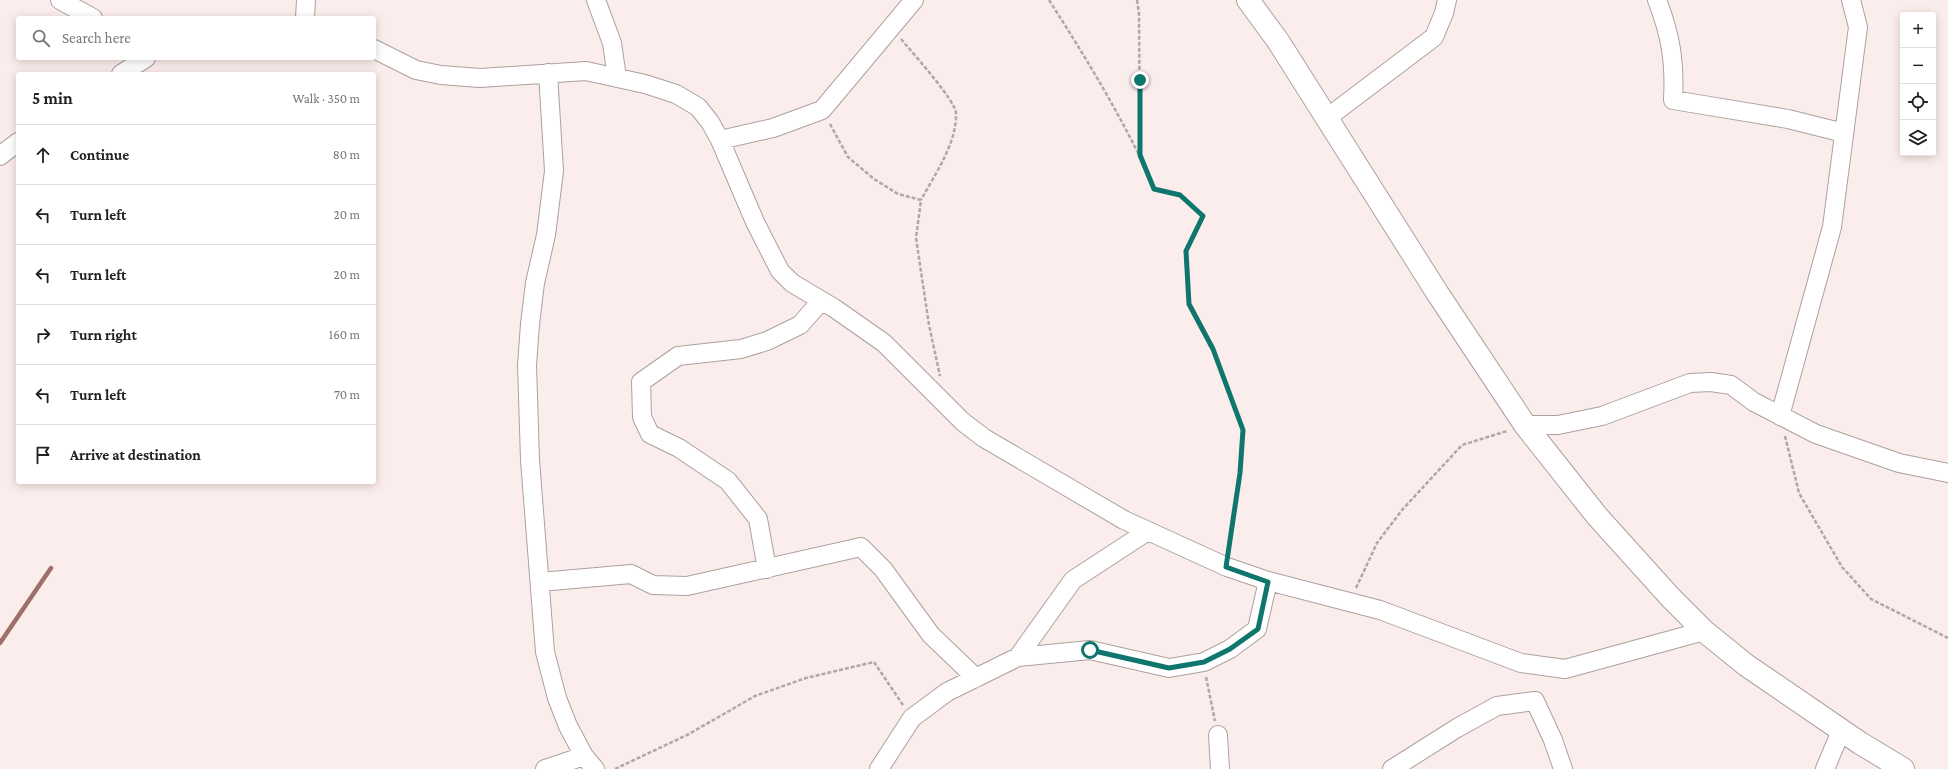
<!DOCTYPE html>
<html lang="en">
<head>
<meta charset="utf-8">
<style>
	body { margin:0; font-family:"Crimson Pro",serif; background:#f6f6f6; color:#222 }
	.controls { position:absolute; right:12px; top:12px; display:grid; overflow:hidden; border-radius:4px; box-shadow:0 2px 10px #0003 }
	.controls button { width:36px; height:36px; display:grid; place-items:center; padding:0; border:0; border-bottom:1px solid #e0e0e0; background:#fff; color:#222; font:20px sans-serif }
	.stop { position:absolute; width:12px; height:12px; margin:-9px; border:3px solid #0f766e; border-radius:50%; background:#fff }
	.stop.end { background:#0f766e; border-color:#fff; box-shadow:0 1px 4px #0008 }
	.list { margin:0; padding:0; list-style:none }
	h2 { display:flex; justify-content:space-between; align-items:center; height:52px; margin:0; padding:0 16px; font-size:17px }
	h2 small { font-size:13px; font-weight:400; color:#767676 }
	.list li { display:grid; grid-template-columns:26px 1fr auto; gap:12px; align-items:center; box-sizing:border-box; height:60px; padding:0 16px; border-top:1px solid #e0e0e0 }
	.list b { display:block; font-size:15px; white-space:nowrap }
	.list em { font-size:13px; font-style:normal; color:#767676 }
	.icon { flex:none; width:22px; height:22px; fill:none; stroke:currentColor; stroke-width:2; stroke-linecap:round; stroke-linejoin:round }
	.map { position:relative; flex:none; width:1948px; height:769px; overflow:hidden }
	.search { position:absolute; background:#fff; box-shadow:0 2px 10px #0003; left:16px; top:16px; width:360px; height:44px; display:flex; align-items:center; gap:10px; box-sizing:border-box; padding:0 14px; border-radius:4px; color:#767676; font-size:15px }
	.panel { position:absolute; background:#fff; box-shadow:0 2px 10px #0003; left:16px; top:72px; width:360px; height:412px; border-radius:4px }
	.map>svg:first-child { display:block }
</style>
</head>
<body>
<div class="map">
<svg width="1948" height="769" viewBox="0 0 1948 769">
	<rect width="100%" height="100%" fill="#fbedeb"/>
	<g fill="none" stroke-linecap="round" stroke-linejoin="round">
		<path stroke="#9c716a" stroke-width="4.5" d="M0,643l51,-75"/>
		<defs>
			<path id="minor" d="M60,0l33,18
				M596,0l16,43 5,35
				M1657,0c14,36 18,62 16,100l115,19 56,14
				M305,18l1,-18
				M374,49l42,21 25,5 39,3 106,-7 59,13 31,10 22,13 12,15 10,18 35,82 25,49 12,12 42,25 50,35 79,79 21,16 140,82 103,47 41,14 112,29 141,53 44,6 139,-38
				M548,73l6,98 -8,64 -11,48 -5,41 -3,41 3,95 15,192 12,46 11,28 16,30 11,13
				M121,74l25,-16
				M1327,118l107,-81 10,-24 3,-13
				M720,140l53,-12 49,-18 92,-110
				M0,156l18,-14
				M1780,416l52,-189 26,-200 -7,-27
				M1525,425h33l44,-9 88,-33 21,-1 20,3 23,17 62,32 83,29 49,10
				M767,569l-9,-50 -30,-38 -49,-33 -29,-14 -8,-17 -1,-35 37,-26 63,-7 26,-8 33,-16 21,-24
				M540,582l91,-8 22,11 34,1 174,-39 22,22 48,66 45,43
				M1018,657l55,-77 75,-49
				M1218,735l2,34
				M545,769l39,-13
				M879,769l33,-51 35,-26 71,-35 72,-7 79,18 35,-6 26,-13 27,-20 11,-48
				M1392,769l65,-41 40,-22 38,-5 18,39 10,29
				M1825,769l16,-38"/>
			<path id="secondary" d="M1248,0l30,41 160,253 87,131 72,91 74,82 33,33 42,34 114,78 43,26"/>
		</defs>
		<use href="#minor" stroke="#ada09e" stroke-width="20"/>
		<use href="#secondary" stroke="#ada09e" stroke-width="24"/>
		<path stroke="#b2a7a5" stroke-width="2.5" stroke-dasharray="4 2" stroke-linecap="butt" d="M1049,0c39,61 76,122 106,189l25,6 23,21 -18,35 4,53 24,45 30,81 -3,43 -11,78
			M1137,0l2,14 1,139
			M901,39c10,12 54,61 55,74 1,30 -21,61 -35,87
			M830,124l18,33 26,22 24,15 23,6 -5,38 13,87 11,51
			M1785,436l14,57 43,74 29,32 77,39
			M1356,588l21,-45 25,-33 60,-65 45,-14
			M1206,677l9,44
			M615,769l74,-35 66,-38 51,-18 68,-16 29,43"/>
		<use href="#minor" stroke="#fff" stroke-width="18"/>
		<use href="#secondary" stroke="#fff" stroke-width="22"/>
	</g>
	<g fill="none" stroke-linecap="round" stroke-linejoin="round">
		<path stroke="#0f766e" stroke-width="5" d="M1090,650l79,18 35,-6 26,-13 28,-20 10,-47 -42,-15 14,-94 3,-43 -30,-81 -24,-45 -3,-53 17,-35 -23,-21 -26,-6 -14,-34v-75"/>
	</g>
</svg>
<div class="controls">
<button>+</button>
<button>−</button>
<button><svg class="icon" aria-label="locate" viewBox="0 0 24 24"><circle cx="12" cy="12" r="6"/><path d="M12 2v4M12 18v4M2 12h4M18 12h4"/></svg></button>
<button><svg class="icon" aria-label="layers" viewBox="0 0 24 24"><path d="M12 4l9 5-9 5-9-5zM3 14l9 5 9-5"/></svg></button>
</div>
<div class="stop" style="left:1090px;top:650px"></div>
<div class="stop end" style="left:1140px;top:80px"></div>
<div class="search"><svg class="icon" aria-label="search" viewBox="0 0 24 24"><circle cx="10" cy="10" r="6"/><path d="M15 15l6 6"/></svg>Search here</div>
<section class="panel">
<h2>5 min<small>Walk · 350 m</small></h2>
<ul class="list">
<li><svg class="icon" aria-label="ahead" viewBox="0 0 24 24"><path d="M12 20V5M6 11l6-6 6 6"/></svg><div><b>Continue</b></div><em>80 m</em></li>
<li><svg class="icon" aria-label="left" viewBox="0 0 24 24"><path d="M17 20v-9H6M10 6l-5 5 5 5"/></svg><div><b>Turn left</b></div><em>20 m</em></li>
<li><svg class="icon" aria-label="left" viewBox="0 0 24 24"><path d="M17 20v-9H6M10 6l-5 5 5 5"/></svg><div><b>Turn left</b></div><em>20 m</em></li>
<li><svg class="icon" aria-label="right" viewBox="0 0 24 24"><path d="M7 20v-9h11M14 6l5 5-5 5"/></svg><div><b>Turn right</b></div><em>160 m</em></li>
<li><svg class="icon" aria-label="left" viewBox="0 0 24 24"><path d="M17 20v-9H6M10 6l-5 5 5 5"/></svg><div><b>Turn left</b></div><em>70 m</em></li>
<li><svg class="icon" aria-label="arrive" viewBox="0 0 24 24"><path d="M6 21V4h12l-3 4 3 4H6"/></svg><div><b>Arrive at destination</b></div></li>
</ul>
</section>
</div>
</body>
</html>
